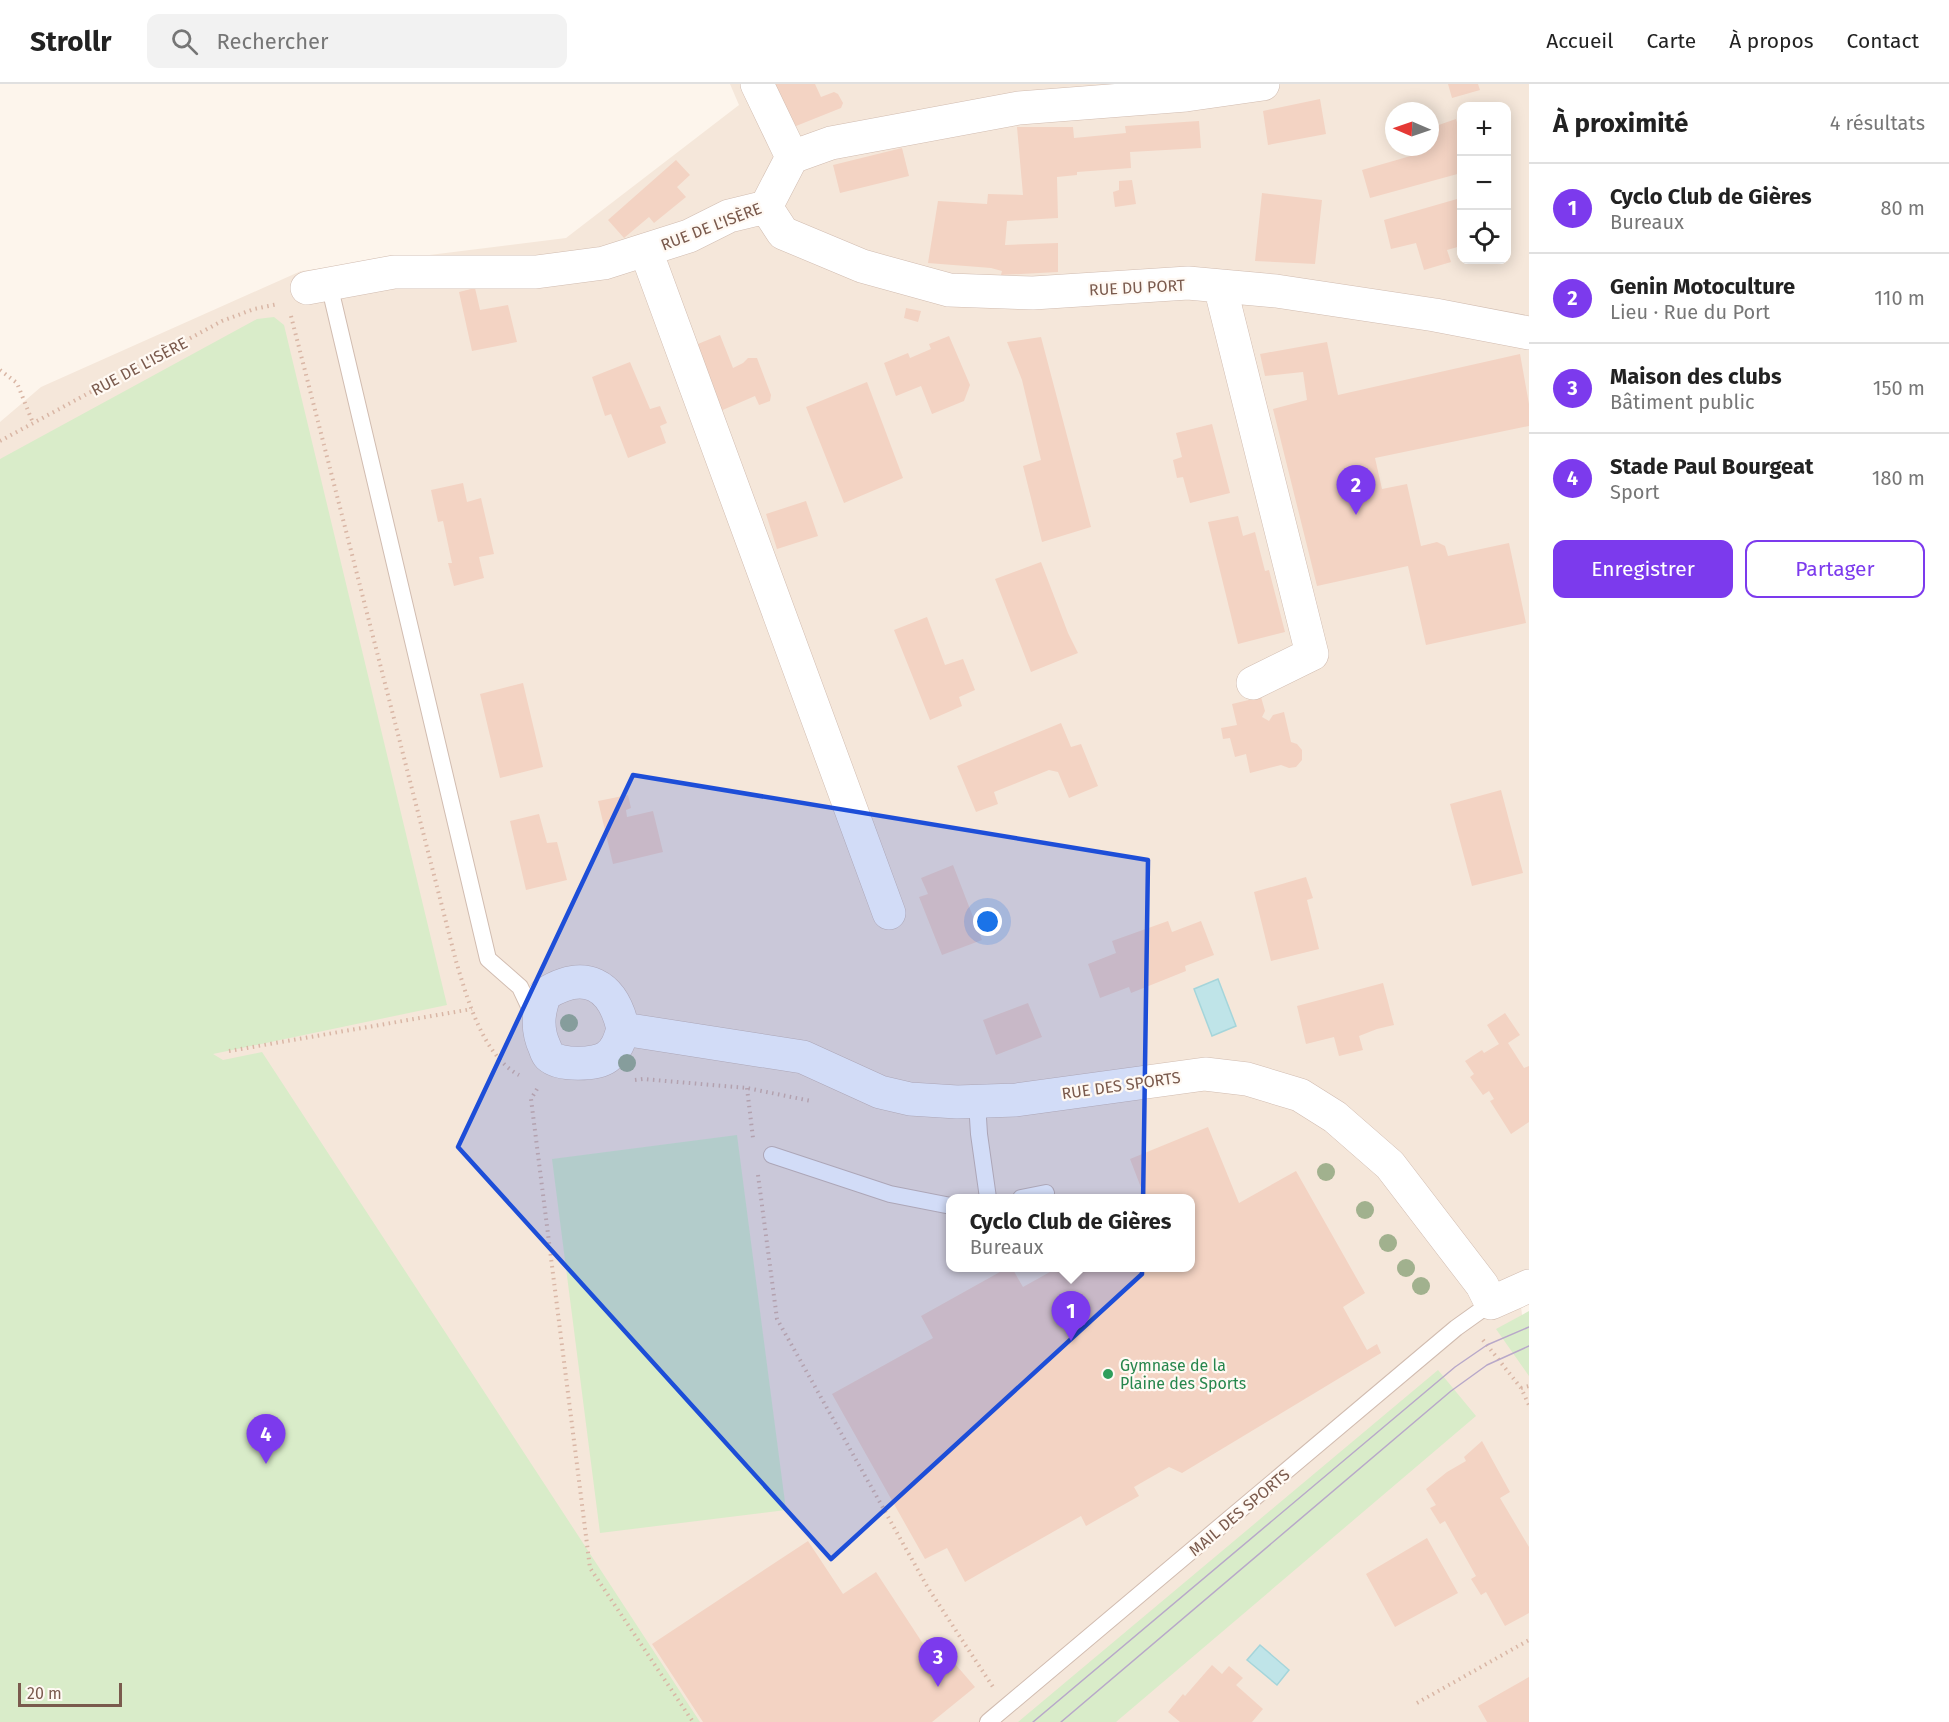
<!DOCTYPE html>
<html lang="fr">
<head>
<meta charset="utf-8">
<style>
	body { margin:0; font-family:"Fira Sans",sans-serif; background:#f2f2f2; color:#222 }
	.controls { position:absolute; right:18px; top:18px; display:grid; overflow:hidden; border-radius:12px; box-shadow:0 3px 15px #0003 }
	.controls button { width:54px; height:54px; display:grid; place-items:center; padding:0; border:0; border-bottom:2px solid #e0e0e0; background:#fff; color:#222; font:30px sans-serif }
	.compass { position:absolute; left:1385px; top:18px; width:54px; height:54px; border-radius:50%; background:#fff; box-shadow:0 3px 15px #0003; rotate:272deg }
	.scale { position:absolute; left:18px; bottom:15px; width:104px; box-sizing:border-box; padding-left:6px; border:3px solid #7a5a4d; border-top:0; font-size:16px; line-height:21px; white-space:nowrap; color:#7a5a4d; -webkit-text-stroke:4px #fff9f3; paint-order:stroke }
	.you { position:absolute; left:988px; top:838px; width:21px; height:21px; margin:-15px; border:4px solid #fff; border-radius:50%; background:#1a73e8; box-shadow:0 0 0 9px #1a73e833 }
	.badge { display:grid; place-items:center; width:39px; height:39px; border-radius:50%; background:#7c3aed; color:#fff; font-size:20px; font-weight:700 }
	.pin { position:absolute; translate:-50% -50px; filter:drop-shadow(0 2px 3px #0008) }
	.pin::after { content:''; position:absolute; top:32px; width:21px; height:18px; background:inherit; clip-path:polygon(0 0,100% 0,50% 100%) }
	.popup { position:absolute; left:946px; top:1110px; width:249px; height:78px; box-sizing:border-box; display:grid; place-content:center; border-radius:12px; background:#fff; filter:drop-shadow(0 2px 4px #0005); font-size:20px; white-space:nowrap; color:#767676 }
	.popup b { font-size:22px; color:#222 }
	.popup::after { content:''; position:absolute; left:50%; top:100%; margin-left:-12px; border:12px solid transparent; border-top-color:#fff }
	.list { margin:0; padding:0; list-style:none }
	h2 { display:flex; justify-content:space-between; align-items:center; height:78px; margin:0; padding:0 24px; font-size:26px }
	h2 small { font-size:20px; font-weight:400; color:#767676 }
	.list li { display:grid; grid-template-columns:39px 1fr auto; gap:18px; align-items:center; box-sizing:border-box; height:90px; padding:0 24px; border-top:2px solid #e0e0e0 }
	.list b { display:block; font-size:22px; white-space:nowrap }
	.list p { margin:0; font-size:20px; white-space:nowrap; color:#767676 }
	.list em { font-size:20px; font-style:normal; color:#767676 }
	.actions { display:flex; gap:12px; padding:18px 24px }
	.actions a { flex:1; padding:14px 0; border:2px solid #7c3aed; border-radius:12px; text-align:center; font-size:21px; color:#7c3aed }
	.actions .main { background:#7c3aed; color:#fff }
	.icon { flex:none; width:33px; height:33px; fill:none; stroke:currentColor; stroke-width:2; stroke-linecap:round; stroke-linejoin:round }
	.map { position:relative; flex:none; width:1529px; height:1638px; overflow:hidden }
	header { display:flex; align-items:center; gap:36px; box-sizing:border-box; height:84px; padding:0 30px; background:#fff; border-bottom:2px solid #e0e0e0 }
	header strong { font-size:28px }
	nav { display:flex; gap:33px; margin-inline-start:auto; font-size:21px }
	.search { width:420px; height:54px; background:#f2f2f2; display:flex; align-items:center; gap:15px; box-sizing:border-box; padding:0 21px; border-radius:12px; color:#767676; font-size:22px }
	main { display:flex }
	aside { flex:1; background:#fff }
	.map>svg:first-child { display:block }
</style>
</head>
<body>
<header>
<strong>Strollr</strong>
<div class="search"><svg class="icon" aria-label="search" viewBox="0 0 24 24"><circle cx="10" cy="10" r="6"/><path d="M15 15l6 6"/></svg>Rechercher</div>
<nav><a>Accueil</a><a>Carte</a><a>À propos</a><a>Contact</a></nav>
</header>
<main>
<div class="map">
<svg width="1529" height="1638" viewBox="0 0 1529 1638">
	<rect width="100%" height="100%" fill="#fdf5ec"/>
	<path fill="#f5e7da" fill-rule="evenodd" d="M730,0h799v1196l-10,10 10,82v350h-1529v-1300l41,-35 260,-116 265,-33 173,-133zM1462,22h44v154h-44zM1394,27h36v36h-36zM951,1114h240v70h-240z"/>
	<path fill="#d9ecc9" d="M274,233l10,8 163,680 -234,49 10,6 39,-8 438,670h-700v-1263l257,-140z
		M737,1051l49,375 -186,23 -48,-374z
		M1529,1227v65l-33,-47z
		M1438,1286l38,46 -360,306h-98z"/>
	<path fill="#bfe4e8" stroke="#a5d5da" stroke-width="1.5" d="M1218,895l18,47 -24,10 -18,-47z
		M1260,1561l29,25 -12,15 -30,-25z"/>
	<path fill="#f3d3c3" d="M767,0h48l6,13 13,-5 4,2 5,9 -2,5 -45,18 -3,-5 -7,9z
		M1448,0h30l2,6 -28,8z
		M1320,15l6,35 -58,11 -5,-34z
		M1456,35l5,18v36l-91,25 -8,-28 52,-15 -2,-8h18v-19z
		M1199,37l2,27 -71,4 1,16 -54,4v3l-20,2 1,41 -51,3 -2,24 53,-2v29l-57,3 1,-4 -11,-3 -63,-5 10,-62 49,3 1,-10 35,1 -6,-68h56l1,11 52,-5 -1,-7z
		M902,64l7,28 -69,17 -7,-28z
		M676,76l14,15 -13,12 9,10 -32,26 -5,-6 -25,21 -16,-18z
		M1132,96l4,24 -21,3 -2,-15 6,-2v-9z
		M1262,109l60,7 -7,64 -60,-3z
		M1457,115l4,16v31l-14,4 4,12 -27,8 -8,-27 -25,6 -7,-29z
		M475,204l5,22 28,-5 9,37 -45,9 -13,-59z
		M906,224l15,3 -3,11 -14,-4z
		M720,251l13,33 10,-5 5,-5h9l14,37 -1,6 -11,4 -4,-9 -37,16 -35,-62z
		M949,252l21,49 -6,16 -32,13 -11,-28 -25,10 -12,-33 24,-10 2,5 21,-9 -2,-5z
		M1041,253l50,190 -49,15 -19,-76 18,-6 -19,-80 -15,-38z
		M1327,258l11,53 182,-41 9,50v22l-154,32 7,31 25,-5 14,62 16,-4 8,4 3,10 61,-13 17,80 -100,22 -18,-79 -91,20 -44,-177 34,-9 -4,-28 -38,4 -5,-22z
		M630,278l20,47 10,-3 7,17 -7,3 6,17 -38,15 -17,-44 -6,2 -13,-39z
		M867,298l36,96 -59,25 -38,-96z
		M1212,340l18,69 -40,10 -7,-26 -6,1 -4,-18 9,-3 -6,-24z
		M463,399l4,19 14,-4 13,56 -15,3 5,21 -30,8 -6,-23h4l-9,-42 -5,1 -7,-32z
		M806,417l12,35 -41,13 -11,-35z
		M1238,432l5,20 12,-4 10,39 4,-1 16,62 -47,12 -30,-122z
		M1041,478l27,71 10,20 -47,19 -36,-93z
		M927,533l18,48 18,-6 12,31 -16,7 3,9 -32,14 -36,-90z
		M523,599l20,84 -43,11 -20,-84z
		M1261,613l4,14 -3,6 7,4 4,-6 11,-3 7,30 6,2 5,6v10l-6,7 -7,1 -8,-3 -31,8 -4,-19 -11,3 -5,-19 -7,1 -2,-11 16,-3 -5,-21z
		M1061,639l10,24 10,-3 17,42 -29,12 -11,-26 -9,-2 -55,22 4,12 -22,8 -19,-46z
		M1501,706l22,83 -51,13 -22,-82z
		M628,711l3,13 -5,2 1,7 26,-6 10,41 -50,12 -15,-63z
		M539,730l8,29 10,-1 10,38 -41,10 -16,-69z
		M953,781l29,75 -40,15 -23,-58 9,-3 -7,-16z
		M1306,793l7,21 -6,2 12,49 -48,12 -17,-69z
		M1168,837l4,11 29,-11 13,34 -29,11 1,5 -55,22 -2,-6 -29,11 -12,-34 28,-11 -4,-12z
		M1383,899l11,42 -17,4 -18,7 4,14 -24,6 -5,-19 -28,7 -9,-38z
		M1028,919l14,34 -46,18 -13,-35z
		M1505,929l15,22 -12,8 16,25 5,-2v56l-18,12 -21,-33 4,-2 -5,-8 -6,4 -13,-18 4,-3 -9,-13 17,-11 2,3 15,-9 -12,-19z
		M1208,1043l31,76 57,-32 69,122 -22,14 24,43 10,-6 4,9 -199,120 -13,-6 -35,20 5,9 -53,30 -5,-10 -116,66 -18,-34 -22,11 -93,-165 101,-56 -12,-22 86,-48h5l11,19 34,-19h134v-70h-46l-15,-39z
		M1482,1357l28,51 -10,6 29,49v66l-24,13 -19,-34 -5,3 -10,-16 5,-3 -31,-55 -5,3 -10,-16 6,-3 -10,-16 21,-17 19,-11 -2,-4z
		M1427,1454l31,55 -63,34 -29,-53z
		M808,1457l35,53 33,-22 57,87 11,-8 31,36 -43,35h-229l-51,-78z
		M1212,1581l10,9 7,-8 14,12 -7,7 27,24 -11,13h-72l-12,-10 15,-18 2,2z
		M1529,1593v45h-42l-9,-16z"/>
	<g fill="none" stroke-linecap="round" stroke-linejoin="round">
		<defs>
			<path id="lane" d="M329,200l159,675 32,28 15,32
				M977,1018l2,32 9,64
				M772,1071l118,39 61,12
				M1021,1114l25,-5
				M988,1638l468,-394 35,-25"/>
			<path id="street" d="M757,0l35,73
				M766,123l17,26 79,33 87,24 84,3 155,-10 88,8 159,24 94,18
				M646,167l243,662
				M1220,202l92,368 -59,29
				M307,204l87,-16h142l68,-9 85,-27 40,-20 37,-9 26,-50 39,-14 188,-35 167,-13 77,-11
				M623,945c-3,10 -6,21 -16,28 -11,8 -47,9 -58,-1 -2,-2 -3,-5 -4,-8 -9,-19 -7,-36 0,-54 40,-25 68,-10 78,35l180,28 77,35 30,7 47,3 59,-2 189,-26 42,5 53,16 35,22 55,48 92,120 9,18 38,-17"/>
		</defs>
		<use href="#lane" stroke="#d1bcb0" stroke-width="18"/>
		<use href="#street" stroke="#d1bcb0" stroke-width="34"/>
		<path stroke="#d9b6a5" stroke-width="4" stroke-dasharray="1.5 4.5" stroke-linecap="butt" d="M291,232l165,645c11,37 27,95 63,114
			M0,286l17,13 16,40
			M0,357l222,-120 32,-12 24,-5
			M229,967l243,-42
			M635,996l8,-1 104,9 64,13
			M747,1004l6,50
			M537,1005l-6,10 59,469 103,154
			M758,1091l19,144 151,269 65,99
			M1483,1256l38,48 8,17
			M1521,1304l8,-2
			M1417,1619l112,-63"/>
		<use href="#lane" stroke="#fff" stroke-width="16"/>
		<use href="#street" stroke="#fff" stroke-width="33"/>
		<path stroke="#b8a8c9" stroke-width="1.5" d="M1033,1638l422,-355 32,-22 42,-18
			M1061,1638l390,-331 36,-26 42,-19"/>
	</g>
	<g fill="#a1b18e">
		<circle cx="569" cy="939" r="9"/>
		<circle cx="627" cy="979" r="9"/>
		<circle cx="1326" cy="1088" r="9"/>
		<circle cx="1365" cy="1126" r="9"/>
		<circle cx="1388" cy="1159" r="9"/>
		<circle cx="1406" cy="1184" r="9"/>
		<circle cx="1421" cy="1202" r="9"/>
	</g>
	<path fill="#1d4ed8" fill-opacity="0.2" stroke="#1d4ed8" stroke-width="4.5" stroke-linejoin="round" d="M633,691l515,85 -6,414 -311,285 -373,-412z"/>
	<circle fill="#2e9e5b" stroke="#fff9f3" stroke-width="2" cx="1108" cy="1290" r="6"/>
	<g text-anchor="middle" stroke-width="4.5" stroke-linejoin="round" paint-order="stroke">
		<g font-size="16" fill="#7a5a4d" stroke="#fff9f3">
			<text transform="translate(711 142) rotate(-21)" y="6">RUE DE L'ISÈRE</text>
			<text transform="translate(1137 203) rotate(-3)" y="6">RUE DU PORT</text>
			<text transform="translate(139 282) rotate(-28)" y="6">RUE DE L'ISÈRE</text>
			<text transform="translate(1121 1001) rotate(-8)" y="6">RUE DES SPORTS</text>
			<text transform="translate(1239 1428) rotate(-40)" y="6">MAIL DES SPORTS</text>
		</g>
		<g font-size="16" fill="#27864d" stroke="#fff9f3" text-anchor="start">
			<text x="1120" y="1287">Gymnase de la<tspan x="1120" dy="18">Plaine des Sports</tspan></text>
		</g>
	</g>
</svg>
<div class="controls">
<button>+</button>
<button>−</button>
<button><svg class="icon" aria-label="locate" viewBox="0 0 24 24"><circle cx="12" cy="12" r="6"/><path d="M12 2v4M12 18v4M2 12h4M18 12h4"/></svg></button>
</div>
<svg class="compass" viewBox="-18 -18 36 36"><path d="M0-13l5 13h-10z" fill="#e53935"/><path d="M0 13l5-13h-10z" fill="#767676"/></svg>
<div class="scale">20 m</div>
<div class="you"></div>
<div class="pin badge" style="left:1071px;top:1257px">1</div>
<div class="popup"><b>Cyclo Club de Gières</b>Bureaux</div>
<div class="pin badge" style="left:1356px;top:431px">2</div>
<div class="pin badge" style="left:938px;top:1603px">3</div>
<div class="pin badge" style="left:266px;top:1380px">4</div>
</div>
<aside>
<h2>À proximité<small>4 résultats</small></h2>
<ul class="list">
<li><span class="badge">1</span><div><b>Cyclo Club de Gières</b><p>Bureaux</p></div><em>80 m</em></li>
<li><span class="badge">2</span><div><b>Genin Motoculture</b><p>Lieu · Rue du Port</p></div><em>110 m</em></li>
<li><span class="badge">3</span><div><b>Maison des clubs</b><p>Bâtiment public</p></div><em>150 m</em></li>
<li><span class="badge">4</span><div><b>Stade Paul Bourgeat</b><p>Sport</p></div><em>180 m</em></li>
</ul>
<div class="actions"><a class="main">Enregistrer</a><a>Partager</a></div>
</aside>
</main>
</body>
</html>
